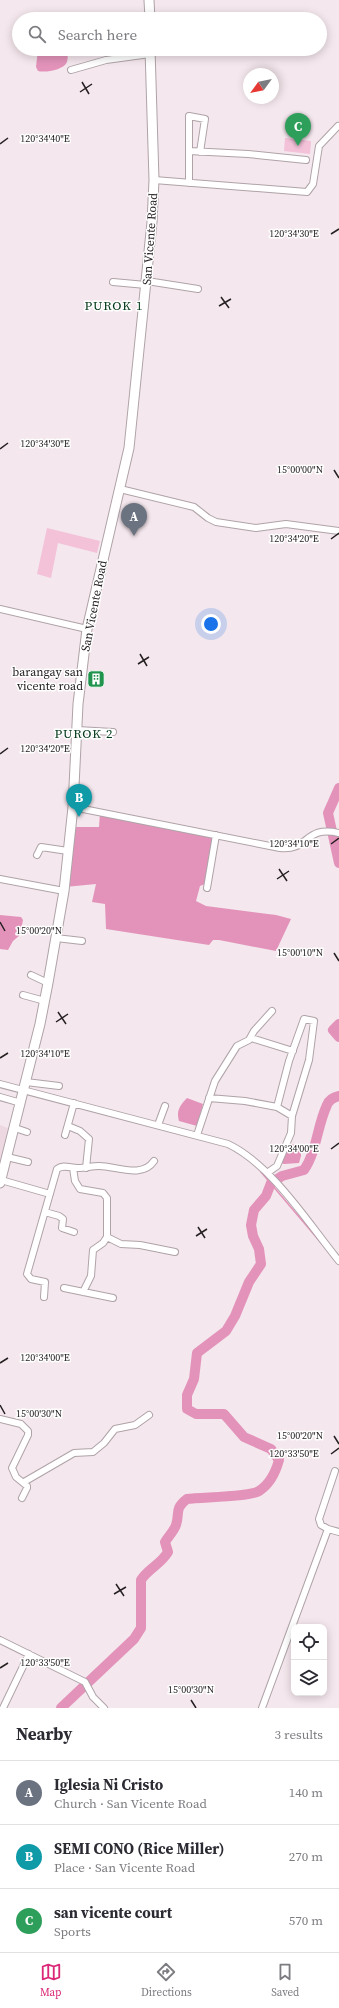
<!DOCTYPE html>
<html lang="en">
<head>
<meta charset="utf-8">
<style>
	body { margin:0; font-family:"Source Serif 4",serif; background:#f7f7f7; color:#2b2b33 }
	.controls { position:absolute; right:12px; bottom:12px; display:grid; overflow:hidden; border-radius:8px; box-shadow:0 2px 10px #0003 }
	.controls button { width:36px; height:36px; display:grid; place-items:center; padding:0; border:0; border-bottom:1px solid #e1e1e2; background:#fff; color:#2b2b33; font:20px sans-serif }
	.compass { position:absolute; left:243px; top:68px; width:36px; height:36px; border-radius:50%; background:#fff; box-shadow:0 2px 10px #0003; rotate:237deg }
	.you { position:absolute; left:211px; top:624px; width:14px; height:14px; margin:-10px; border:3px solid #fff; border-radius:50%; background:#1a73e8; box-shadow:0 0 0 6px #1a73e833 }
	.badge { display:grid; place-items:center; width:26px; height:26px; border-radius:50%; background:#db2777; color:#fff; font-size:13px; font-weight:700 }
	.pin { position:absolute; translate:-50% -33px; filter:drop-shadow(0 1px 2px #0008) }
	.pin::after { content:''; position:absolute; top:21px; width:14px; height:12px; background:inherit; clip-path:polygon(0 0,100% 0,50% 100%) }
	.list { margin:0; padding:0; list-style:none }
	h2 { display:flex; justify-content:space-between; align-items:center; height:52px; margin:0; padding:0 16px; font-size:17px }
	h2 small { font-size:13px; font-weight:400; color:#7c7c81 }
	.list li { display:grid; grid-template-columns:26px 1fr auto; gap:12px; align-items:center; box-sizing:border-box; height:64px; padding:0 16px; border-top:1px solid #e1e1e2 }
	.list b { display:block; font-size:15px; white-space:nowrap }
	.list p { margin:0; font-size:13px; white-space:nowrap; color:#7c7c81 }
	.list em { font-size:13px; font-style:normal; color:#7c7c81 }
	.icon { flex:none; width:22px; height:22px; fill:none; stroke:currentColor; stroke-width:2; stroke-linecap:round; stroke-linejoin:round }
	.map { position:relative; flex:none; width:339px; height:1708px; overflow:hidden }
	.search { position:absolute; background:#fff; box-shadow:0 2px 10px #0003; left:12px; right:12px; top:12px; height:44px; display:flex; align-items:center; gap:10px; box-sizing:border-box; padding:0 14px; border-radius:22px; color:#7c7c81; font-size:15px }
	.sheet { height:244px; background:#fff }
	nav { display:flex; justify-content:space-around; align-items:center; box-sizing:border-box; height:56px; border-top:1px solid #e1e1e2; background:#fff; font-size:11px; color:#7c7c81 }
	nav a { display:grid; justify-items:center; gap:2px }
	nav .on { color:#db2777 }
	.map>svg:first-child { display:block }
</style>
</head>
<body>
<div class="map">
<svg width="339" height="1708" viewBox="0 0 339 1708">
	<rect width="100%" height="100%" fill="#f4e7ed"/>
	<path fill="#edd8e1" d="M0,1125l10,4 -10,36z"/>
	<path fill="#f3c1d8" d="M285,138l26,3 -1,13 -26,-3z
		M47,528l53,13 -3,12 -39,-10 -7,35 -14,-4z"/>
	<path fill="#e393ba" d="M38,49h29c1,4 1,9 0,13 -3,8 -22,11 -29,9l-2,-4z
		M100,813l113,23 -8,48 -5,2 -4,15 10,5 70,9 15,4 -15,32 -57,-11h-6l-4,5 -103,-16 -1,-25 -13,-2 4,-18 -31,3 8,-60h26z
		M0,915l21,2 2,3 -3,15 -7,6 -5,9 -8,-1z
		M187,1098l16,6 -6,22 -18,-5c-3,-10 1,-16 8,-23z
		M289,1144h3l9,4v8l-2,7 -15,1 -3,-1z"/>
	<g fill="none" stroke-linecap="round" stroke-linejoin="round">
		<path stroke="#e393ba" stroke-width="1.5" d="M261,1172l61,72"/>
		<path stroke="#e393ba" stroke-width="10" d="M339,788l-11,25 11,50
			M339,1024l-6,6 6,7
			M61,1708l73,-69 7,-11v-48c7,-11 20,-16 27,-28l-3,-10c3,-5 9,-11 11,-17 4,-12 -2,-16 11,-26 15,-2 63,-2 72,-8 11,-7 17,-20 20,-31l-8,-11 -27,-12 -20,-23h-28l-9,-5v-14l7,-16 3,-26 29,-22 9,-15 14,-34 12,-18 -2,-15 -6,-13 -2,-11 3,-15 12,-14 5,-13 11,-7 22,-6c13,-19 13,-44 23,-65 2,-5 7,-8 12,-9"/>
		<defs>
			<path id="street" d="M71,70l35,-10 44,-6
				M189,151l59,3 58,6
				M154,180l153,12 6,-8 6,-38 19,-20
				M189,183v-67l16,3 -5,33
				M147,281l51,8
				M113,282l33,3
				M120,489l74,18 14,11 8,4 40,6 30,-4 53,7
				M0,609l87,20
				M77,730l36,2
				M73,807l207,41c30,3 24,-23 59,-15
				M37,855l4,-8 27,4
				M0,879l64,12
				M207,888l9,-53
				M56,938l26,3
				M31,975l17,8
				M23,995l22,6
				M251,1038l42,13
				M26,1082l33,4
				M0,1084l228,60c44,21 80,79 111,117
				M0,1097l21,6
				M209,1098l36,3 32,6 12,-46 15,-42 10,2 -5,39 -17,56 -1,17 -14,33 -10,7
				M277,1107l15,9
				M158,1125l7,-19
				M68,1126l12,5 9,8 -3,29
				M15,1128l12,4
				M65,1135l9,-32
				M197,1135l18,-54 22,-35 12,-6 5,-9 18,-20
				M7,1157l21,5
				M73,1168l2,13 5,8 23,4 4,5v39l-4,6 -10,7 -2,26 -8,16
				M1,1180l49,14
				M45,1212l14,4 4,3 -1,9 12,4
				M107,1237l14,7 19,1 35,7
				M64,1288l49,10
				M44,1297l1,-15 -14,-3 -4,-5 30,-105c6,-5 13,-1 21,-1 7,0 14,-2 21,-2 17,0 43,13 55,-5
				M0,1419l21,5 7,7v4l-16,33 4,9 11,9v2l-5,10
				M24,1482l50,-29 19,-1 11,-9 11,-14 20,-4 14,-10
				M328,1529l-7,-4 -2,-6 16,-48
				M0,1640l85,42 8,15 11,11
				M3,1708l26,-54
				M262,1708l66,-179 11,3"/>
			<path id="secondary" d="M149,0l1,19
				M0,1183l40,-159 8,-41 16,-92 9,-84 5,-103 9,-75 42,-181 23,-226 2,-42 -4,-131"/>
		</defs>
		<use href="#street" stroke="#afa3a8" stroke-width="8"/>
		<use href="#secondary" stroke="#afa3a8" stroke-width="11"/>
		<use href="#street" stroke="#fff" stroke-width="6"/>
		<use href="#secondary" stroke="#fff" stroke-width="9"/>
	</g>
	<path fill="none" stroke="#252022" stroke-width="1.5" d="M82,82l7,12M80,92l12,-8M0,144l8,-6M331,234l8,-5M221,297l8,11M219,306l12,-7M0,449l8,-6M334,470l5,8M331,539l8,-6M140,654l7,12M138,664l11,-7M0,754l8,-6M331,844l8,-6M279,869l8,12M277,879l12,-8M0,922l5,9M334,953l5,8M58,1012l8,12M56,1022l12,-8M0,1058l8,-5M331,1149l8,-6M198,1227l7,11M196,1236l11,-7M0,1363l8,-5M0,1405l5,9M334,1436l5,8M331,1454l8,-6M116,1584l8,12M114,1594l12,-7M0,1668l8,-5M191,1700l5,8"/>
	<defs>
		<symbol id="building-square" viewBox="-11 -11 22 22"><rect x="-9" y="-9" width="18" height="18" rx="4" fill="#20934d" stroke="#fff"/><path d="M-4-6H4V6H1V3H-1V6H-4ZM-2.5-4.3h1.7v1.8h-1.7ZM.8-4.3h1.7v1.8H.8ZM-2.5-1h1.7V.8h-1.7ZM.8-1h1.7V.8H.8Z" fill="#fff"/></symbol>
	</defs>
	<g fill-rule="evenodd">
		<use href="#building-square" x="86" y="669" width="20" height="20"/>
	</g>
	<g text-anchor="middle" stroke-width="3" stroke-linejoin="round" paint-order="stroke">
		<g font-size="12" fill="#252022" stroke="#fff">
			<text transform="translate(150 239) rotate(-86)" y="4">San Vicente Road</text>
			<text transform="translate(94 606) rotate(-79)" y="4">San Vicente Road</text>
		</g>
		<g font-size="12" fill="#252022" stroke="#fff" text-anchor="end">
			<text x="83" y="676">barangay san<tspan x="83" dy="14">vicente road</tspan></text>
		</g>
		<g font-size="13" letter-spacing="1" fill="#003716" stroke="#fff">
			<text x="114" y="310">PUROK 1</text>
			<text x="84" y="738">PUROK 2</text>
		</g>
	</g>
	<g font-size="10" text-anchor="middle" fill="#252022" stroke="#fff" stroke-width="3" stroke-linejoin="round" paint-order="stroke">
		<text x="45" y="142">120°34'40"E</text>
		<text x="294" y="237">120°34'30"E</text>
		<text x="45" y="447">120°34'30"E</text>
		<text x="300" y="473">15°00'00"N</text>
		<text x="294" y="542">120°34'20"E</text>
		<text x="45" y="752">120°34'20"E</text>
		<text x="294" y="847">120°34'10"E</text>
		<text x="39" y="934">15°00'20"N</text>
		<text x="300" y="956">15°00'10"N</text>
		<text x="45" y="1057">120°34'10"E</text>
		<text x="294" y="1152">120°34'00"E</text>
		<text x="45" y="1361">120°34'00"E</text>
		<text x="39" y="1417">15°00'30"N</text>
		<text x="300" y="1439">15°00'20"N</text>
		<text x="294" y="1457">120°33'50"E</text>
		<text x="45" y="1666">120°33'50"E</text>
		<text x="191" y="1693">15°00'30"N</text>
	</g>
</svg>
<div class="controls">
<button><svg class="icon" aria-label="locate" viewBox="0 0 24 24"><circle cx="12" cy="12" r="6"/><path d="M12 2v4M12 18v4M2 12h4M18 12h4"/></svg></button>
<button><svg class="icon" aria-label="layers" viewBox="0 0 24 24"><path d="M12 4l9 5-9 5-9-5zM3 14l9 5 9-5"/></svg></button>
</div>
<svg class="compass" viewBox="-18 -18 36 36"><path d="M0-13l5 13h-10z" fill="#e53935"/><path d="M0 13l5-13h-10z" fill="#7c7c81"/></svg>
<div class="you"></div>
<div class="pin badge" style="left:134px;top:536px;background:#6b7280">A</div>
<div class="pin badge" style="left:79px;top:817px;background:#0f9aa8">B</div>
<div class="pin badge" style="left:298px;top:146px;background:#2e9e5b">C</div>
<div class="search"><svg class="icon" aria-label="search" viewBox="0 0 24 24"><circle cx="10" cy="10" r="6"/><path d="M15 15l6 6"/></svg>Search here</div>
</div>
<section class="sheet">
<h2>Nearby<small>3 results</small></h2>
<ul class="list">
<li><span class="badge" style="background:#6b7280">A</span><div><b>Iglesia Ni Cristo</b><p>Church · San Vicente Road</p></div><em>140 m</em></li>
<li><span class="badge" style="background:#0f9aa8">B</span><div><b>SEMI CONO (Rice Miller)</b><p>Place · San Vicente Road</p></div><em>270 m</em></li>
<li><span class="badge" style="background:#2e9e5b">C</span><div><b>san vicente court</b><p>Sports</p></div><em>570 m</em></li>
</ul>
</section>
<nav>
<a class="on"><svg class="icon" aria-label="map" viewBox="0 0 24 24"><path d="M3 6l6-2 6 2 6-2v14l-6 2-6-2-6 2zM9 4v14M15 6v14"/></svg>Map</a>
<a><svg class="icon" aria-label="directions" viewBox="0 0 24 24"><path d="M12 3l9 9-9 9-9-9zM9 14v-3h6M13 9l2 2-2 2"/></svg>Directions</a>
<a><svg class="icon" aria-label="saved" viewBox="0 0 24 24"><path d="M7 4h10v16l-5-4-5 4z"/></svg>Saved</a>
</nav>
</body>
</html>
